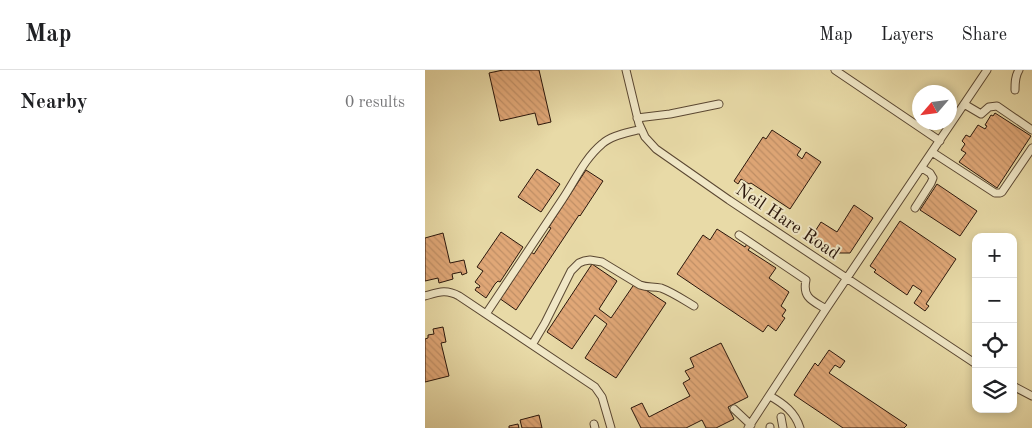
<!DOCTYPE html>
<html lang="en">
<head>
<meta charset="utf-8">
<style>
	body { margin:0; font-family:"Old Standard TT",serif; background:#f6f6f6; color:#202124 }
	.controls { position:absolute; right:15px; bottom:15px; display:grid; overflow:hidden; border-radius:10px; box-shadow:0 2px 8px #0003 }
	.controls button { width:45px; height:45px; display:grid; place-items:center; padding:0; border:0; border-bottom:1px solid #e0e0e0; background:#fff; color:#202124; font:25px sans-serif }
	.compass { position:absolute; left:487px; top:15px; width:45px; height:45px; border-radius:50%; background:#fff; box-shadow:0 2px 8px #0003; rotate:242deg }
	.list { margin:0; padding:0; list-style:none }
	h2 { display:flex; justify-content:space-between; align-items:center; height:65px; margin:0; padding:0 20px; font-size:21px }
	h2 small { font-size:16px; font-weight:400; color:#757577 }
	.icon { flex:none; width:28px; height:28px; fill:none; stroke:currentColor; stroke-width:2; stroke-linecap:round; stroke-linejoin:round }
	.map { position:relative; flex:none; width:607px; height:358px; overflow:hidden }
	header { display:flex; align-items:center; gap:30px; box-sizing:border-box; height:70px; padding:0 25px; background:#fff; border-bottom:1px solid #e0e0e0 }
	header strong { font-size:24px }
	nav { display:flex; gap:28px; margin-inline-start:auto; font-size:18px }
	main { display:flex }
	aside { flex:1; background:#fff }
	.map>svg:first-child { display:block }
</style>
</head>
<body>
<header>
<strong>Map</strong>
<nav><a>Map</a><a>Layers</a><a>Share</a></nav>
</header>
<main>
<aside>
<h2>Nearby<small>0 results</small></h2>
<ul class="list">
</ul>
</aside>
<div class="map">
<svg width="607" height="358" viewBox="0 0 607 358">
	<defs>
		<pattern id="building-back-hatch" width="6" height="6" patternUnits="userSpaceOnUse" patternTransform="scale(1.25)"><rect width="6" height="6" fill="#e0a777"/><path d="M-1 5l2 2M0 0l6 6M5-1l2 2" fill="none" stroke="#c08f66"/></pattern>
	</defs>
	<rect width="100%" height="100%" fill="#e8daa7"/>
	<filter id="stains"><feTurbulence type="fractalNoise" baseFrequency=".004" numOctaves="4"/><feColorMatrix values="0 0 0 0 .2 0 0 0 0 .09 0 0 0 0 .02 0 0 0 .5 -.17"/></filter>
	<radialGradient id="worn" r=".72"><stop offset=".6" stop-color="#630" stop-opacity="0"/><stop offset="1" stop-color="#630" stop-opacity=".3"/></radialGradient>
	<path fill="url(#building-back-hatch)" stroke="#2a160b" d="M78,0h36l12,52 -13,3 -3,-12 -35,8 -11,-48z
		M570,43l36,23 -34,52 -38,-26 7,-9 -5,-3 4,-6 -3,-3 4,-6 4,2 8,-12 7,4 2,-3 -2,-1 6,-10 2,1z
		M347,60l29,19 -4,6 5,4 4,-7 15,10 -31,47 -39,-26 -2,1 -8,-5 -3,5 -4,-3 29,-44 3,2z
		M112,99l23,15 -19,28 -23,-15z
		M161,100l17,11 -23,35 -1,-1 -63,95 -17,-12 3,-5 2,1 27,-42 3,2 17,-26 -2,-1z
		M512,114l40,27 -17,25 -40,-26z
		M429,135l19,13 -23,35h-13l-25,-17 9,-14 16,10z
		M475,151l56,38 -30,45 3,2 -4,5 -11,-8 8,-12 -9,-6 -6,10 -33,-23 2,-2 -6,-4z
		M292,159l28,18 2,-3 4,2 -3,4 28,18 -7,10 20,14 -8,14 5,4 -4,6 3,2 -9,13 -8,-6 -5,7 -86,-58 26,-39 7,5z
		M76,162l22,15 -23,35 -2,-1 -3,3 -9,14 -11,-8 2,-3 2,1 1,-2 -5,-4 8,-11 -6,-4z
		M18,163l7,30 14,-3 3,13 -5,2 -1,-3 -9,2 1,5 -14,4 -1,-5 -13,3v-43z
		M167,194l25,17 -18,28 12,9 24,-35 31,20 -50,75 -31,-20 22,-34 -12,-9 -23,34 -25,-17z
		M18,257l3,15 -5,1 8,33 -24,6v-43l3,-1v-3l6,-1 -1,-5z
		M296,273l27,54 -20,10 6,12 -18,9h-10l-4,-8 -16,8h-45l-10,-20 11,-5 7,14 41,-21 -7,-13 7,-4 -5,-8 9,-4 -4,-9z
		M404,280l16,11 -5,7 -5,-3 -6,8 78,52 -3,3h-61l-49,-33 21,-32 3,3z
		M114,345l3,13h-20l-2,-8z
		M93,354l1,4h-10v-2z"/>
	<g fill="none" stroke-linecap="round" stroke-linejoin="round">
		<defs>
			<path id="minor" d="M201,0l13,54 6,13 11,12 73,51 247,164
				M410,0l105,71
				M590,20c0,-7 0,-14 4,-20
				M539,34l17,10 8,-7 8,-1 35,24
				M212,48l33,-4 49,-10
				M507,82l63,41h5l2,-1 30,-44
				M490,138l16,-25 2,-5 -3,-5 -8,-5
				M314,165l67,45c-4,18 7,21 20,29
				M0,226c14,-4 21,-7 34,0l136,91 7,10 9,31
				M61,244c25,-38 51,-76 76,-114 13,-19 22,-41 40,-56 10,-9 26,-11 39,-15
				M107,275l13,-22 26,-52 8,-8 5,-2 6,-1 12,2 38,23c8,3 13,1 21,3 11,4 23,12 33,18
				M588,316l19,10
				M345,326c14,8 25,16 30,32
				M309,339l17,16
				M356,347l2,11
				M169,354l1,4
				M345,357v1
				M323,358l78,-119 161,-239"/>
		</defs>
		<use href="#minor" stroke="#5a4732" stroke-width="9"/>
		<use href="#minor" stroke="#f0e7c6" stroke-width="7"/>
	</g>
	<g text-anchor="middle" stroke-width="4" stroke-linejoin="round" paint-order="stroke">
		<g font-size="18" fill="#2a160b" stroke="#f0e7c6">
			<text transform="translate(363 151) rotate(34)" y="6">Neil Hare Road</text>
		</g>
	</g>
	<rect width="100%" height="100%" filter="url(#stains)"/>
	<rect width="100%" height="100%" fill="url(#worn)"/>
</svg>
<div class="controls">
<button>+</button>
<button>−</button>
<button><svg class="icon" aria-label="locate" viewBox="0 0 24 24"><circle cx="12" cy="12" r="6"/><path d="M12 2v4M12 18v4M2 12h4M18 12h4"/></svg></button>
<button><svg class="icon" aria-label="layers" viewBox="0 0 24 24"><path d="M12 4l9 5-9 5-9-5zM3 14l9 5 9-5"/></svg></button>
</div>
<svg class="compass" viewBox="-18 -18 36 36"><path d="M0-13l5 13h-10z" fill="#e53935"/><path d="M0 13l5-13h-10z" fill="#757577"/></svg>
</div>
</main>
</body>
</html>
